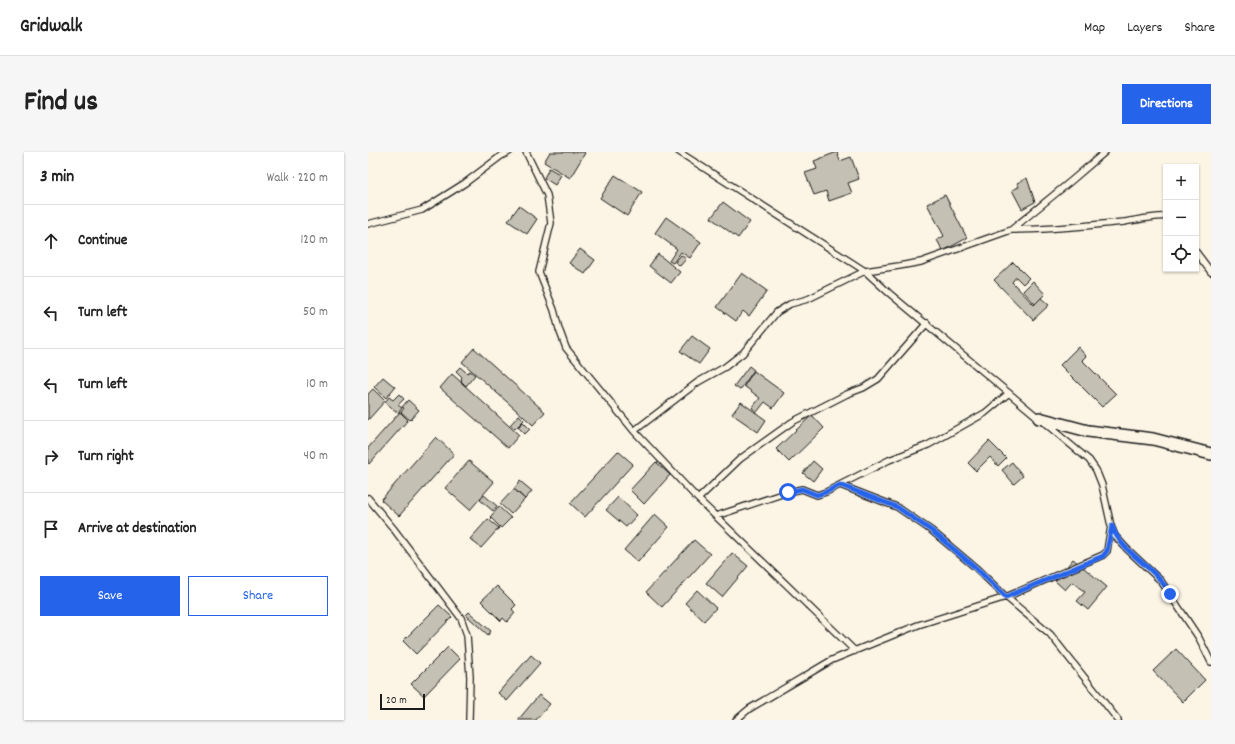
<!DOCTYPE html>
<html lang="en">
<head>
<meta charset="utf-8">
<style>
	body { margin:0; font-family:Dekko,sans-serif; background:#f6f6f6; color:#222 }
	.controls { position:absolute; right:12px; top:12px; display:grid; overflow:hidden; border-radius:0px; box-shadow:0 1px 3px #0004 }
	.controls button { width:36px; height:36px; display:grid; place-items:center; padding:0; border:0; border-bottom:1px solid #e0e0e0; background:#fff; color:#222; font:20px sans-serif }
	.scale { position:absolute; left:12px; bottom:10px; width:45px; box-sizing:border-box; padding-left:4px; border:2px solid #1c1c1c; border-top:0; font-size:11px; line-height:14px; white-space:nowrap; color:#1c1c1c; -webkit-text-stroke:3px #fcf5e5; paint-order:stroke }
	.stop { position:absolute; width:12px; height:12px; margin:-9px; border:3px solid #2563eb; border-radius:50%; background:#fff }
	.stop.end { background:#2563eb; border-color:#fff; box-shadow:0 1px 4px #0008 }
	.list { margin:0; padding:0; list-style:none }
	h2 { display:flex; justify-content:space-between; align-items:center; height:52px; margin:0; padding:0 16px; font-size:17px }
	h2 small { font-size:13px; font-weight:400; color:#767676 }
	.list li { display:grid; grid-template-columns:26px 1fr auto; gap:12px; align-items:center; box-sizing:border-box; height:72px; padding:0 16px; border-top:1px solid #e0e0e0 }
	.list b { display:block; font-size:15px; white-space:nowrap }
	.list em { font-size:13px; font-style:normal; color:#767676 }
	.actions { display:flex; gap:8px; padding:12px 16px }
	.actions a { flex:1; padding:9px 0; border:1px solid #2563eb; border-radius:0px; text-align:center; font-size:14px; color:#2563eb }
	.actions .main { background:#2563eb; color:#fff }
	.icon { flex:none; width:22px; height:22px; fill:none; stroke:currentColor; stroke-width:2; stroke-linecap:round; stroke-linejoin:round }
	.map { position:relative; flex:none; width:843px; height:568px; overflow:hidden; border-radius:0px }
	header { display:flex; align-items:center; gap:24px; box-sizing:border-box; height:56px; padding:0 20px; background:#fff; border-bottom:1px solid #e0e0e0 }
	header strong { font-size:19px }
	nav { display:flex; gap:22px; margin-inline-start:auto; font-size:14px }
	.intro { display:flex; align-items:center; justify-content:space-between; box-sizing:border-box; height:96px; padding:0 24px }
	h1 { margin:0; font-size:28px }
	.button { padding:10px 18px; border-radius:0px; background:#2563eb; color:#fff; font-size:14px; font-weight:700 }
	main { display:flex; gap:24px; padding:0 24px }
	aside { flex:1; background:#fff; border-radius:0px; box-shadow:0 1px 3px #0004 }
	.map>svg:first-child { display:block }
</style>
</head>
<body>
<header>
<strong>Gridwalk</strong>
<nav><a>Map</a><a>Layers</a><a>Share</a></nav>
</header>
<div class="intro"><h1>Find us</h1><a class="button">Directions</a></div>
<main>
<aside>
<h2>3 min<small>Walk · 220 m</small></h2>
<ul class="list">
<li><svg class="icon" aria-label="ahead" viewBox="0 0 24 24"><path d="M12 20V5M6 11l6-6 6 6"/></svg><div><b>Continue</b></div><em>120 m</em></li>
<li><svg class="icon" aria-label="left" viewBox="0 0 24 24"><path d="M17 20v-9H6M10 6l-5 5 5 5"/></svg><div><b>Turn left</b></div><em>50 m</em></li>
<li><svg class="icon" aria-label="left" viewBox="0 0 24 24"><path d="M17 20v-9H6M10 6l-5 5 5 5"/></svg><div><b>Turn left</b></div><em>10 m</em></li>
<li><svg class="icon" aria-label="right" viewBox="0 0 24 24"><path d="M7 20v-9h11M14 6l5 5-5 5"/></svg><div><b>Turn right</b></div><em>40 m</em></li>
<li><svg class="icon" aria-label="arrive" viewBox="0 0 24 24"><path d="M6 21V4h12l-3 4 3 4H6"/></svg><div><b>Arrive at destination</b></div></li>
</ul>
<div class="actions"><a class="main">Save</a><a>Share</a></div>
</aside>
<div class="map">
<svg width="843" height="568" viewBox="0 0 843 568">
	<rect width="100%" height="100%" fill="#fcf5e5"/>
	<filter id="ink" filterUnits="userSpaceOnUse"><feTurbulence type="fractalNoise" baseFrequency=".025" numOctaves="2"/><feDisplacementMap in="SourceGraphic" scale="8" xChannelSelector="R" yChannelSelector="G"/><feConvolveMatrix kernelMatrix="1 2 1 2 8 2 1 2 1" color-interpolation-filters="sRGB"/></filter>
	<g filter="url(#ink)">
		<path fill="#c4c0b3" stroke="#1c1c1c" d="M182,0h34l1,1 -15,25 -26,-16z
			M469,0l3,9 11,-4 8,22 -11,4 4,10 -23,8 -3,-10 -12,4 -9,-22 12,-4 -3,-8z
			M181,16l12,7 -6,10 -11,-7z
			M247,23l27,17 -15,24 -27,-18z
			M659,26l8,24 -13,7 -10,-19 7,-3 -2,-4z
			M577,43l22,43 -24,13 -6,-11 7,-4 -17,-32z
			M355,50l27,20 -12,16 -27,-20z
			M151,54l18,13 -10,15 -19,-13z
			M298,65l35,25 -11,16 -9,-6 -8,11 -4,-2 8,-12 -22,-16z
			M212,97l15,11 -10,14 -16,-11z
			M290,102l22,18 -9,11 -22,-17z
			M313,103l5,4 -6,7 -5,-4z
			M645,110l16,16 -6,6 -7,-7 -4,5 22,23 7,-7 8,7 -16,15 -39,-40z
			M374,121l25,18 -18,25 -6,-5 -7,10 -19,-14z
			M665,129l12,13 -10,10 -12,-13z
			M324,184l18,13 -11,15 -19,-13z
			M710,195l8,9 -4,4 34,34 -14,13 -42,-42z
			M106,196l71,64 -12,13 -71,-63z
			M381,214l5,4 -14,20 -6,-4z
			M92,215l7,6 3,-2 5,4 -9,11 -5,-5 1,-1 -1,-1 1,-2 -6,-6z
			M386,219l30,22 -11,15 -8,-6 -8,10 -5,-4 8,-10 -16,-12z
			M84,222l67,61 -11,13 -68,-60z
			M15,225l12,10 -9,11 -12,-11z
			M5,237l12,12 -17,19v-26z
			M31,242l5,5 -6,6 4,3 -4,5 -13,-11 4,-5 4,3z
			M40,248l11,10 -9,10 -9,-8 3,-4 -2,-1z
			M373,250l25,18 -8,12 -26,-18z
			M32,260l8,8 -39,44 -1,-1v-15z
			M151,263l5,5 -9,9 -5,-4z
			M444,263l12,13 -35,34 -13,-13z
			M155,270l7,7 -5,5 -7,-7z
			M68,285l18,17 -55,62 -18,-16z
			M621,289l17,17 -8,8 -8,-9 -14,14 -8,-8z
			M250,299l15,13 -48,53 -15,-14z
			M101,309l25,21 -24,28 -25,-22z
			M445,309l9,8 -9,12 -10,-8z
			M288,310l14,13 -26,29 -14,-14z
			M644,310l11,14 -9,8 -12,-14z
			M152,329l12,10 -7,8 -11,-10z
			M146,337l11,10 -14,15 -11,-10z
			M116,343l13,11 -4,5 -13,-11z
			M250,345l19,18 -11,12 -20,-17z
			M131,355l12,11 -10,10 -11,-11z
			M287,362l14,13 -31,35 -14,-12z
			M120,367l11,9 -18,20 -11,-9z
			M326,388l16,14 -48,53 -16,-15z
			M364,401l16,13 -26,31 -16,-14z
			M705,407l34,28 -19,23 -11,-9 8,-9 -13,-10 -7,8 -10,-9z
			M129,434l19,19 -4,4 3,4 -8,9 -4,-4 -2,3 -20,-20z
			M329,438l19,18 -12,13 -19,-18z
			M71,453l13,12 -36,37 -13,-13z
			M101,460l22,19 -3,4 -22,-20z
			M80,495l12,12 -36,37 -13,-12z
			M808,497l29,31 -22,22 -30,-31z
			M163,503l9,8 -33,38 -9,-8z
			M171,543l11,9 -14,16h-18z"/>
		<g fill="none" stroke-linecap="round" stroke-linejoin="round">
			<defs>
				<path id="service" d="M158,0l21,43 4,28 -12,49 15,38 5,19 7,19 68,83 64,68 157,152
					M311,0l186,119 24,22 200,167 7,10 6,15 9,41 4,10 12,13 34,32 38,57 12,24
					M0,72l54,-14 43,-27 36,-27 8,-4
					M643,78c38,0 75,-4 113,-8 8,-1 36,-7 42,-5
					M828,100l15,20
					M266,279l64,-49 27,-15 18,-14 34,-41 13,-8 18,-5 57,-28 34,-5 22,-4 90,-32 60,-49 34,-29
					M472,333l57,22 35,24 44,37 30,29 44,37 68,86
					M0,346l25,30 68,90 6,17 3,42 -1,43
					M330,347l42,-40 52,-37 55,-28 16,-6 15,-9 49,-56
					M348,364l72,-24 14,-3 15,6 9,-3 63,-32 39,-15 57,-32 24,-20
					M368,568l13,-11 83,-49 86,-35 88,-28 97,-42 4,-4 4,-25"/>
				<path id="minor" d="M671,266l49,13 65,8 58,15"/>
			</defs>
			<use href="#service" stroke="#1c1c1c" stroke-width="8"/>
			<use href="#minor" stroke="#1c1c1c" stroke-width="14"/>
			<use href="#service" stroke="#fcf5e5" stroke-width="5.5"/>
			<use href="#minor" stroke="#fcf5e5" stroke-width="11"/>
		</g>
	</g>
	<g fill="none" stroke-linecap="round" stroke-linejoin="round" filter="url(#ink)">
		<path stroke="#2563eb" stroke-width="5" d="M420,340l14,-3 15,6 9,-3 14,-7 57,22 35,24 44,37 30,29 97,-41 4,-5 5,-25c9,25 33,35 49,55 4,4 6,9 9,13"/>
	</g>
</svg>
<div class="controls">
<button>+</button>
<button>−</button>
<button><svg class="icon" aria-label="locate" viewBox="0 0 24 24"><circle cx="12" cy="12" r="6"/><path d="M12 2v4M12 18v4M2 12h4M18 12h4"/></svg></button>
</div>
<div class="scale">20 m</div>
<div class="stop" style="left:420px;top:340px"></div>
<div class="stop end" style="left:802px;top:442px"></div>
</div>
</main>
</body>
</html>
